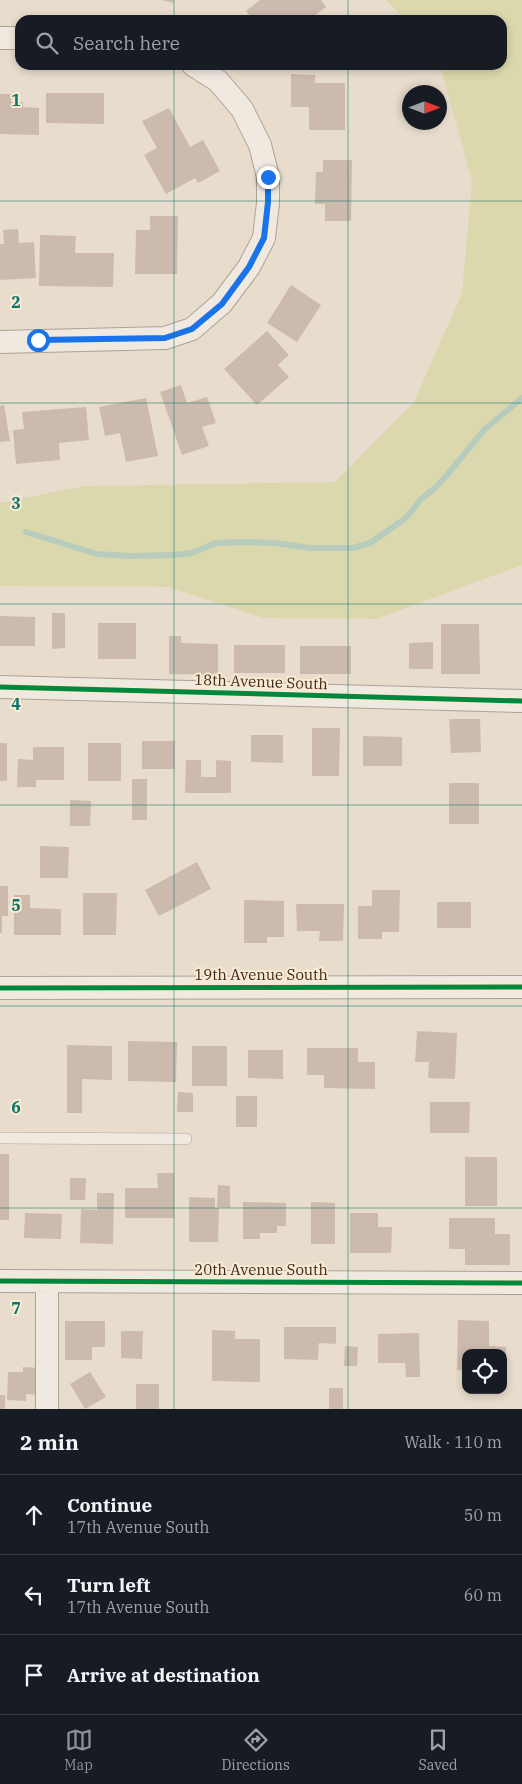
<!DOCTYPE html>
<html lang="en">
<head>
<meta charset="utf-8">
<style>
	body { margin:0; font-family:"IBM Plex Serif",serif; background:#242831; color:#f1f3f6 }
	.controls { position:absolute; right:15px; bottom:15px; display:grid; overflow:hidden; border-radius:10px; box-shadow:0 2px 8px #0003 }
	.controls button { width:45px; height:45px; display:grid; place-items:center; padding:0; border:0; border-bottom:1px solid #363941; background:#171b24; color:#f1f3f6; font:25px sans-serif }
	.compass { position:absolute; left:402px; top:85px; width:45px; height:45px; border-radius:50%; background:#171b24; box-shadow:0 2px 8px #0003; rotate:90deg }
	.stop { position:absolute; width:15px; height:15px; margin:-11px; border:4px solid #1a73e8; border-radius:50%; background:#fff }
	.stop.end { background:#1a73e8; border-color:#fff; box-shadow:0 1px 5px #0008 }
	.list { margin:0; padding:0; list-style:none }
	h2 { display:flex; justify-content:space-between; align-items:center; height:65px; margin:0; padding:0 20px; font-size:21px }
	h2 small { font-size:16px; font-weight:400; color:#9ea1a6 }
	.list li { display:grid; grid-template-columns:32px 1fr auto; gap:15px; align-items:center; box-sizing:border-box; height:80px; padding:0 20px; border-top:1px solid #363941 }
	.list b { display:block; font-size:19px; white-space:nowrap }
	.list p { margin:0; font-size:16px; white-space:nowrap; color:#9ea1a6 }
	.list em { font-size:16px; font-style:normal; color:#9ea1a6 }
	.icon { flex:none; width:28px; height:28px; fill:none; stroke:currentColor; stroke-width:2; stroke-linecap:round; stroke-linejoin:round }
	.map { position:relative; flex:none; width:522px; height:1409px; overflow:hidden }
	.search { position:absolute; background:#171b24; box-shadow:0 2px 8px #0003; left:15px; right:15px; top:15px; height:55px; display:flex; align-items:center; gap:12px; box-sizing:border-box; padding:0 18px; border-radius:15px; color:#9ea1a6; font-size:19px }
	.sheet { height:305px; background:#171b24 }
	nav { display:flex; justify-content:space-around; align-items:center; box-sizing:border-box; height:70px; border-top:1px solid #363941; background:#171b24; font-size:14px; color:#9ea1a6 }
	nav a { display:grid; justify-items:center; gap:2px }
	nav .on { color:#8c9099 }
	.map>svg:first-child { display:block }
</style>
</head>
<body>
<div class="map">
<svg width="522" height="1409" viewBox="0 0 522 1409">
	<rect width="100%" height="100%" fill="#e8ddcc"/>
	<path fill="#dcd8ad" d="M386,0h136v565l-146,54 -113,-1 -95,-31 -168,-1v-83l84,-17 251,-4 79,-80 48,-109 10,-112 -32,-116h62v-45h-96z"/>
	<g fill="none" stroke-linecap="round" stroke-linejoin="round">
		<path stroke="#b8ccbe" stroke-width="6" d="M26,532l71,22 33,2 45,-1 16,-2 25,-10 28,-1 31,1 35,5h43l17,-5 36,-25 15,-19 13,-10 13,-14 37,-45 38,-32"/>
	</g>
	<path fill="#ccbaad" d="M162,0h12l-1,3z
		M260,0h61l5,7 -17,13h-56l-7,-9z
		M291,74l24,1v8h30v47h-36v-23h-18z
		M46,93h58v31l-58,-1z
		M0,94h11v8h12v5l16,1v27l-39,-1z
		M169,108l21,39 13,-7 17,31 -22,12 -3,-5 -29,16 -22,-39 13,-7 -15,-27z
		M323,160h29l-1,61h-26v-17h-10l1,-32h7z
		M150,216h28l-1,58h-42l1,-44h14z
		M18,229l1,14 15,-1 2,36 -36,2v-36h4l-1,-14z
		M40,235l36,1 -1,17h39l-1,34 -74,-1z
		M291,285l30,20 -24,37 -30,-19z
		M267,331l22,24 -11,10 11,12 -32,28 -33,-36z
		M181,385l6,18 20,-6 9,26 -14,4 7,19 -27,9 -22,-63z
		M146,398l12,58 -32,6 -6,-29 -15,3 -6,-29z
		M4,405l6,36 -10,1v-36z
		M86,407l3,33 -30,3 1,17 -44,4 -3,-34 11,-1 -2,-17z
		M52,613h13v35l-13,1z
		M0,616l35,1v29h-35z
		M98,623h38v36h-38z
		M441,624h38l1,50h-39z
		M169,636h12v7l37,1v31l-49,-1z
		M433,642v27h-24v-26z
		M234,645h51v28h-51z
		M300,646h51v28h-51z
		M449,719h31l1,33 -30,1z
		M312,728h28l-1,48h-27z
		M251,735h32v28l-32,-1z
		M363,736l39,1v29h-39z
		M142,741h33v28h-33z
		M0,743h7v38h-7z
		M88,743h33v38h-33z
		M33,747h31v33h-28v7h-19l1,-28 15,1z
		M186,760h15v17h15v-17l15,1v32h-46z
		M132,779h15v41h-15z
		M449,783h30v41h-30z
		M70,800l21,1 -1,25h-20z
		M40,846l29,1 -1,31h-28z
		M197,862l14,27 -52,27 -14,-26z
		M0,886h8v30h-6v17h-2z
		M372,890h28l-1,42h-17v7h-24v-33h14z
		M83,893h34l-1,42h-33z
		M14,895h16v13l31,1v26h-47z
		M244,900l40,1v36h-17v6h-23z
		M437,902h34v26h-34z
		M296,904h48l-1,37h-24l1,-10h-23z
		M417,1031l40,2 -2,46 -27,-1 1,-16h-14z
		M128,1041l49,1 -1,40 -48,-1z
		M67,1045l45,1v34l-30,-1v34h-15z
		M192,1046h35v40h-35z
		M307,1048h51v14h17v27l-51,-1v-13h-17z
		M248,1050h35v29l-35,-1z
		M178,1092l15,1v19h-16z
		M236,1096h21v31h-21z
		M430,1102h40l-1,31h-39z
		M0,1154h9v66h-9z
		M465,1157h32v49h-32z
		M157,1173h17v45h-49v-30h33z
		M70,1178h16l-1,22h-15z
		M218,1185l12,1v22l-13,-1z
		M97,1193h17l-1,51 -33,-1 1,-34 16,1z
		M189,1197l26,1v10h4l-1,34h-29z
		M243,1202l43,1v23h-9v7h-17v6h-17z
		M311,1202l24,1v41h-24z
		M25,1213l37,1 -1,25 -37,-1z
		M350,1213h28v14h14l-1,26h-41z
		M449,1218h46v16h15v31h-45v-16h-16z
		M458,1320l31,1v25l17,1v25h-3v-19h-37v17h-9z
		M65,1321h40v26h-13v13h-27z
		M284,1327h52v17l-17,-1 -1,17 -34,-1z
		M212,1330l23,1v8h25v43l-48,-1z
		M121,1331h22l-1,28 -21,-1z
		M419,1333l1,44h-14l-1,-14h-27v-29z
		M345,1346l13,1 -1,19h-13z
		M23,1367l17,1 -1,27 -13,-1v7l-19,-1 1,-28h15z
		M90,1372l16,25 -21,12 -15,-25z
		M136,1384h23v25h-23z
		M329,1388h14v21h-14z
		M0,1395h5v14h-5z"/>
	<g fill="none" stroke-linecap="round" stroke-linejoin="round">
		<defs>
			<path id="service" d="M0,1138l186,1"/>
			<path id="minor" d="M0,38h20
				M0,342l165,-4 27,-9 30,-26 27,-36 15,-29 4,-35v-26l-8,-32 -18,-36 -24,-28 -25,-16
				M0,687l522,14
				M0,988l522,-1
				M0,1281l522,2
				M47,1409v-128"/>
		</defs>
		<use href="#service" stroke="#ada296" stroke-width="12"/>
		<use href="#minor" stroke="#ada296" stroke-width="24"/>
		<use href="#service" stroke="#efe9e0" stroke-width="11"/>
		<use href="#minor" stroke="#efe9e0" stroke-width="22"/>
		<defs>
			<path id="cycleway" d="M0,687l522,14
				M0,988l522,-1
				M0,1281l522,2"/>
		</defs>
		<use href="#cycleway" stroke="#faead2" stroke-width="8"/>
		<use href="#cycleway" stroke="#00873e" stroke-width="5"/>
	</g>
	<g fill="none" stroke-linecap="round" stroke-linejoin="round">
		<path stroke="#1a73e8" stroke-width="6" d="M38,340l127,-2 27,-9 30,-25 27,-37 15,-29 4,-36v-25"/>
	</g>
	<path fill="none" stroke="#0f766e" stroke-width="1" stroke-opacity="0.55" d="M174,0v20M348,0v20M174,65v1344M348,65v1344M0,201h522M0,403h522M0,604h522M0,805h522M0,1006h522M0,1208h522"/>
	<g text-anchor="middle" stroke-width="4" stroke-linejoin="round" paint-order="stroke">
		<g font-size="15" fill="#3d291c" stroke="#faead2">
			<text transform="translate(261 682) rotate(2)" y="5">18th Avenue South</text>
			<text x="261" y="980">19th Avenue South</text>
			<text x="261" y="1275">20th Avenue South</text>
		</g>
	</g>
	<g font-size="16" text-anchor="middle" font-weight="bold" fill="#0f766e" stroke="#faead2" stroke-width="4" stroke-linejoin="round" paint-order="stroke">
		<text x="16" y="106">1</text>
		<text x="16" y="308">2</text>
		<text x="16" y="509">3</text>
		<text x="16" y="710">4</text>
		<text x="16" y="911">5</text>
		<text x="16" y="1113">6</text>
		<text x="16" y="1314">7</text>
	</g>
</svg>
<div class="controls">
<button><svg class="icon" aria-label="locate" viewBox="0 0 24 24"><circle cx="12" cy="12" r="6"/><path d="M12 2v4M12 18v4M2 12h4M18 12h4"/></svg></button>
</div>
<svg class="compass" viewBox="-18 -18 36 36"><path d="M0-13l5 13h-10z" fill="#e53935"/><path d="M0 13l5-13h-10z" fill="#9ea1a6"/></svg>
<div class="stop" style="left:38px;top:340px"></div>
<div class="stop end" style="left:268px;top:177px"></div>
<div class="search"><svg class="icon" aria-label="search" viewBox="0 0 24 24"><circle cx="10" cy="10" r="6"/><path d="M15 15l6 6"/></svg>Search here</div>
</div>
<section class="sheet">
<h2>2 min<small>Walk · 110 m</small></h2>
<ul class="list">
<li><svg class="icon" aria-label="ahead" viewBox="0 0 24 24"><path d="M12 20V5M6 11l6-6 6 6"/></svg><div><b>Continue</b><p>17th Avenue South</p></div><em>50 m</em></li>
<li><svg class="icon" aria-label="left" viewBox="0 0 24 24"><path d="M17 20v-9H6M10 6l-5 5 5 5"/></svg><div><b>Turn left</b><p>17th Avenue South</p></div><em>60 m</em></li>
<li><svg class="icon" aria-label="arrive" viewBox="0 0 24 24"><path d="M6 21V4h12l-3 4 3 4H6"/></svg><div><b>Arrive at destination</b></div></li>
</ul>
</section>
<nav>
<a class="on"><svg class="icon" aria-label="map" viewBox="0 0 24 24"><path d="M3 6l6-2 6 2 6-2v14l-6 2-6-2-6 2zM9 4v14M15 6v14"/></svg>Map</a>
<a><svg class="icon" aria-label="directions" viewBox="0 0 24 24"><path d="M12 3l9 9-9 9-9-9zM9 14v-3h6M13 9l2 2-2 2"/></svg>Directions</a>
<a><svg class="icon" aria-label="saved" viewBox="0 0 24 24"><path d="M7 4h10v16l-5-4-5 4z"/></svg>Saved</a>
</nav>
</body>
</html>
